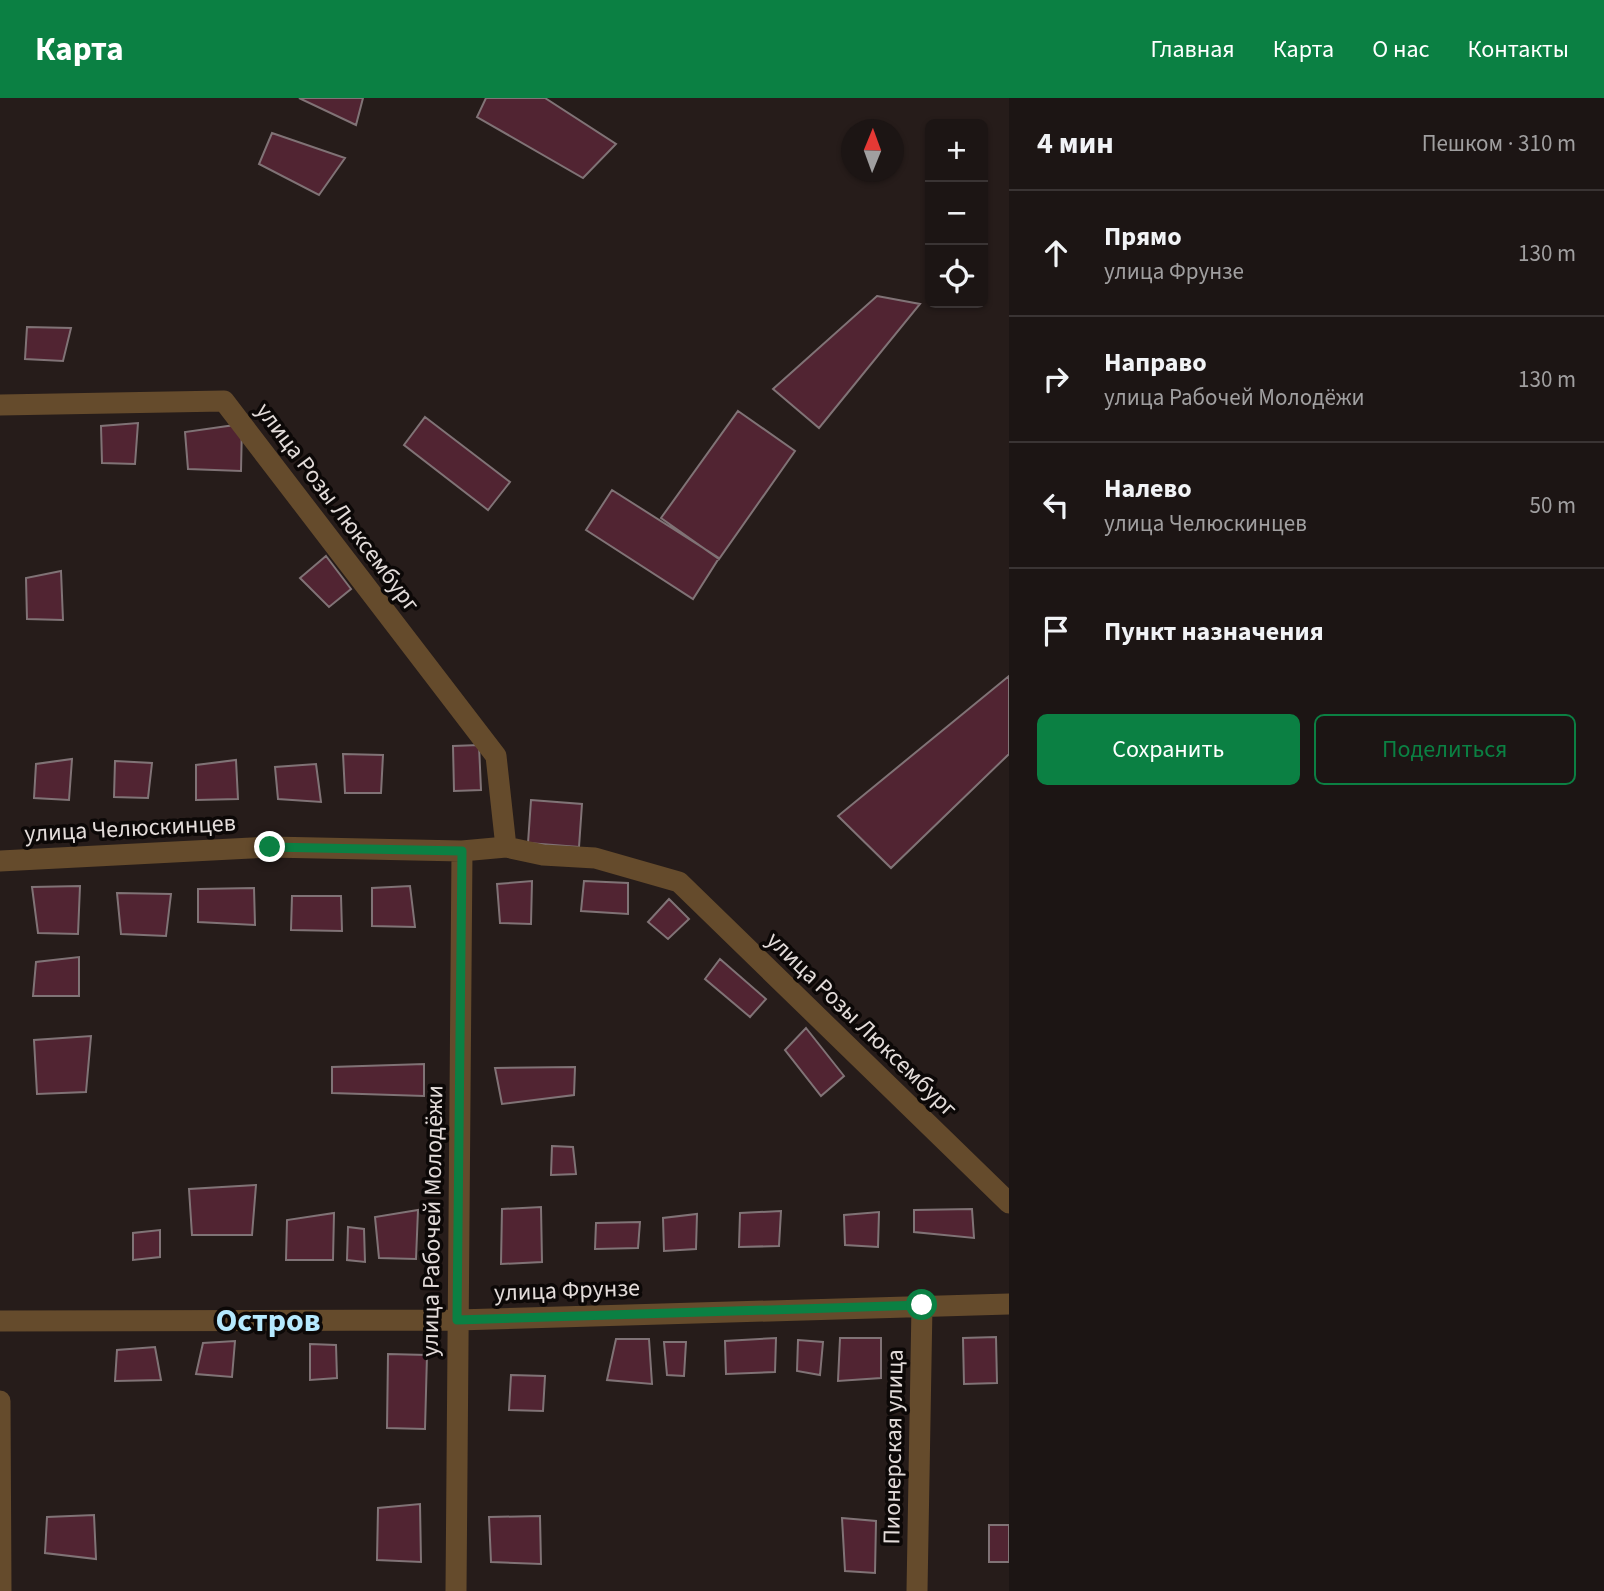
<!DOCTYPE html>
<html lang="ru">
<head>
<meta charset="utf-8">
<style>
	body { margin:0; font-family:"Source Sans 3",sans-serif; background:#292222; color:#f1f3f6 }
	.controls { position:absolute; right:21px; top:21px; display:grid; overflow:hidden; border-radius:10px; box-shadow:0 2px 5px #0004 }
	.controls button { width:63px; height:63px; display:grid; place-items:center; padding:0; border:0; border-bottom:2px solid #3a3434; background:#1c1514; color:#f1f3f6; font:35px sans-serif }
	.compass { position:absolute; left:841px; top:21px; width:63px; height:63px; border-radius:50%; background:#1c1514; box-shadow:0 2px 5px #0004; rotate:1deg }
	.stop { position:absolute; width:21px; height:21px; margin:-16px; border:5px solid #0b8043; border-radius:50%; background:#fff }
	.stop.end { background:#0b8043; border-color:#fff; box-shadow:0 2px 7px #0008 }
	.list { margin:0; padding:0; list-style:none }
	h2 { display:flex; justify-content:space-between; align-items:center; height:91px; margin:0; padding:0 28px; font-size:30px }
	h2 small { font-size:23px; font-weight:400; color:#a09fa0 }
	.list li { display:grid; grid-template-columns:46px 1fr auto; gap:21px; align-items:center; box-sizing:border-box; height:126px; padding:0 28px; border-top:2px solid #3a3434 }
	.list b { display:block; font-size:26px; white-space:nowrap }
	.list p { margin:0; font-size:23px; white-space:nowrap; color:#a09fa0 }
	.list em { font-size:23px; font-style:normal; color:#a09fa0 }
	.actions { display:flex; gap:14px; padding:21px 28px }
	.actions a { flex:1; padding:16px 0; border:2px solid #0b8043; border-radius:10px; text-align:center; font-size:24px; color:#0b8043 }
	.actions .main { background:#0b8043; color:#fff }
	.icon { flex:none; width:38px; height:38px; fill:none; stroke:currentColor; stroke-width:2; stroke-linecap:round; stroke-linejoin:round }
	.map { position:relative; flex:none; width:1009px; height:1493px; overflow:hidden }
	header { display:flex; align-items:center; gap:42px; box-sizing:border-box; height:98px; padding:0 35px; background:#0b8043; color:#fff }
	header strong { font-size:33px }
	nav { display:flex; gap:38px; margin-inline-start:auto; font-size:24px }
	main { display:flex }
	aside { flex:1; background:#1c1514 }
	.map>svg:first-child { display:block }
</style>
</head>
<body>
<header>
<strong>Карта</strong>
<nav><a>Главная</a><a>Карта</a><a>О нас</a><a>Контакты</a></nav>
</header>
<main>
<div class="map">
<svg width="1009" height="1493" viewBox="0 0 1009 1493">
	<rect width="100%" height="100%" fill="#261c1a"/>
	<path fill="#512432" stroke="#807376" stroke-width="2" d="M299,0h64l-7,27z
		M486,0h59l71,46 -33,34 -106,-61z
		M272,35l73,25 -26,37 -60,-31z
		M877,198l43,8 -101,124 -46,-39z
		M27,229l44,1 -8,33 -38,-2z
		M738,313l57,40 -76,108 -58,-41z
		M425,319l85,65 -22,28 -84,-65z
		M138,325l-3,41 -33,-1 -1,-37z
		M242,326l-1,47 -53,-2 -3,-37z
		M612,392l107,68 -26,41 -107,-69z
		M326,458l25,33 -22,18 -29,-29z
		M61,473l2,49 -36,-1 -1,-41z
		M1009,578v78l-118,114 -53,-52z
		M479,647l2,45 -27,1 -1,-45z
		M343,656l40,1 -2,38h-36z
		M72,661l-3,41 -35,-2 2,-34z
		M236,662l2,39 -42,1v-35z
		M115,663l37,2 -4,35 -34,-1z
		M316,666l5,38 -43,-3 -3,-32z
		M531,702l51,4 -3,43 -51,-4z
		M532,783l-1,43 -31,-1 -3,-39z
		M584,783l44,2v31l-47,-3z
		M80,788l-2,48 -40,-1 -6,-46z
		M410,788l5,41 -43,-1v-38z
		M254,790l1,37 -57,-3v-33z
		M117,795l54,1 -5,42 -45,-2z
		M292,798h49l1,35 -51,-1z
		M669,801l20,20 -21,20 -20,-17z
		M79,859v39h-46l3,-34z
		M720,861l46,40 -16,18 -45,-38z
		M806,930l38,48 -23,20 -36,-46z
		M91,938l-5,56 -49,2 -3,-54z
		M424,966v32l-92,-3v-26z
		M575,969l-1,28 -72,9 -7,-36z
		M552,1048l21,1 3,27 -25,1z
		M256,1087l-4,50h-60l-3,-46z
		M541,1109l1,55 -41,2 1,-55z
		M972,1111l2,29 -60,-6v-22z
		M418,1112l-2,49 -37,-1 -4,-41z
		M781,1113l-2,35 -40,1 1,-34z
		M879,1114l-1,35 -33,-2 -1,-30z
		M334,1115l-1,47h-47l1,-40z
		M697,1116l-1,35 -32,2 -1,-33z
		M640,1124l-2,26 -43,1 1,-26z
		M348,1129l16,2 1,33 -18,-2z
		M160,1132v27l-27,3v-27z
		M996,1239l1,46 -33,1 -1,-46z
		M776,1240l-1,34 -49,2 -1,-33z
		M840,1240h41v40l-43,3z
		M616,1241h33l3,45 -45,-4z
		M798,1242l25,2 -3,33 -23,-4z
		M235,1243l-3,36 -36,-3 7,-31z
		M664,1244h22l-2,34 -17,-1z
		M310,1246l26,1 1,33 -27,2z
		M155,1249l6,33 -46,1 2,-31z
		M388,1256l39,1 -2,74 -38,-1z
		M511,1277l34,1 -2,35 -34,-1z
		M420,1406l1,58 -44,-2 1,-52z
		M94,1417l2,44 -51,-6 2,-36z
		M540,1418l1,48 -50,-2 -2,-45z
		M842,1420l34,3 -1,52 -30,-2z
		M989,1427h20v37h-20z"/>
	<g fill="none" stroke-linecap="round" stroke-linejoin="round">
		<path stroke="#654b2c" stroke-width="21" d="M0,307l224,-4 272,355 10,91
			M0,763l270,-14 192,4 44,-4 37,8 52,3 84,24 330,321
			M0,1223l457,-1 552,-16
			M0,1303l1,190
			M456,1493l6,-740
			M917,1493l5,-286"/>
	</g>
	<g fill="none" stroke-linecap="round" stroke-linejoin="round">
		<path stroke="#0b8043" stroke-width="9" d="M270,749l192,4 -5,469 465,-15"/>
	</g>
	<g text-anchor="middle" stroke-width="7" stroke-linejoin="round" paint-order="stroke">
		<g font-size="24" fill="#e3dcda" stroke="#0c0807">
			<text transform="translate(338 409) rotate(53)" y="8">улица Розы Люксембург</text>
			<text transform="translate(130 730) rotate(-3)" y="8">улица Челюскинцев</text>
			<text transform="translate(862 926) rotate(44)" y="8">улица Розы Люксембург</text>
			<text transform="translate(432 1123) rotate(-89)" y="8">улица Рабочей Молодёжи</text>
			<text transform="translate(567 1192) rotate(-2)" y="8">улица Фрунзе</text>
			<text transform="translate(893 1349) rotate(-89)" y="8">Пионерская улица</text>
		</g>
		<g font-size="32" font-weight="bold" fill="#b5e9fe" stroke="#0c0807">
			<text x="268" y="1233">Остров</text>
		</g>
	</g>
</svg>
<div class="controls">
<button>+</button>
<button>−</button>
<button><svg class="icon" aria-label="locate" viewBox="0 0 24 24"><circle cx="12" cy="12" r="6"/><path d="M12 2v4M12 18v4M2 12h4M18 12h4"/></svg></button>
</div>
<svg class="compass" viewBox="-18 -18 36 36"><path d="M0-13l5 13h-10z" fill="#e53935"/><path d="M0 13l5-13h-10z" fill="#a09fa0"/></svg>
<div class="stop" style="left:922px;top:1207px"></div>
<div class="stop end" style="left:270px;top:749px"></div>
</div>
<aside>
<h2>4 мин<small>Пешком · 310 m</small></h2>
<ul class="list">
<li><svg class="icon" aria-label="ahead" viewBox="0 0 24 24"><path d="M12 20V5M6 11l6-6 6 6"/></svg><div><b>Прямо</b><p>улица Фрунзе</p></div><em>130 m</em></li>
<li><svg class="icon" aria-label="right" viewBox="0 0 24 24"><path d="M7 20v-9h11M14 6l5 5-5 5"/></svg><div><b>Направо</b><p>улица Рабочей Молодёжи</p></div><em>130 m</em></li>
<li><svg class="icon" aria-label="left" viewBox="0 0 24 24"><path d="M17 20v-9H6M10 6l-5 5 5 5"/></svg><div><b>Налево</b><p>улица Челюскинцев</p></div><em>50 m</em></li>
<li><svg class="icon" aria-label="arrive" viewBox="0 0 24 24"><path d="M6 21V4h12l-3 4 3 4H6"/></svg><div><b>Пункт назначения</b></div></li>
</ul>
<div class="actions"><a class="main">Сохранить</a><a>Поделиться</a></div>
</aside>
</main>
</body>
</html>
